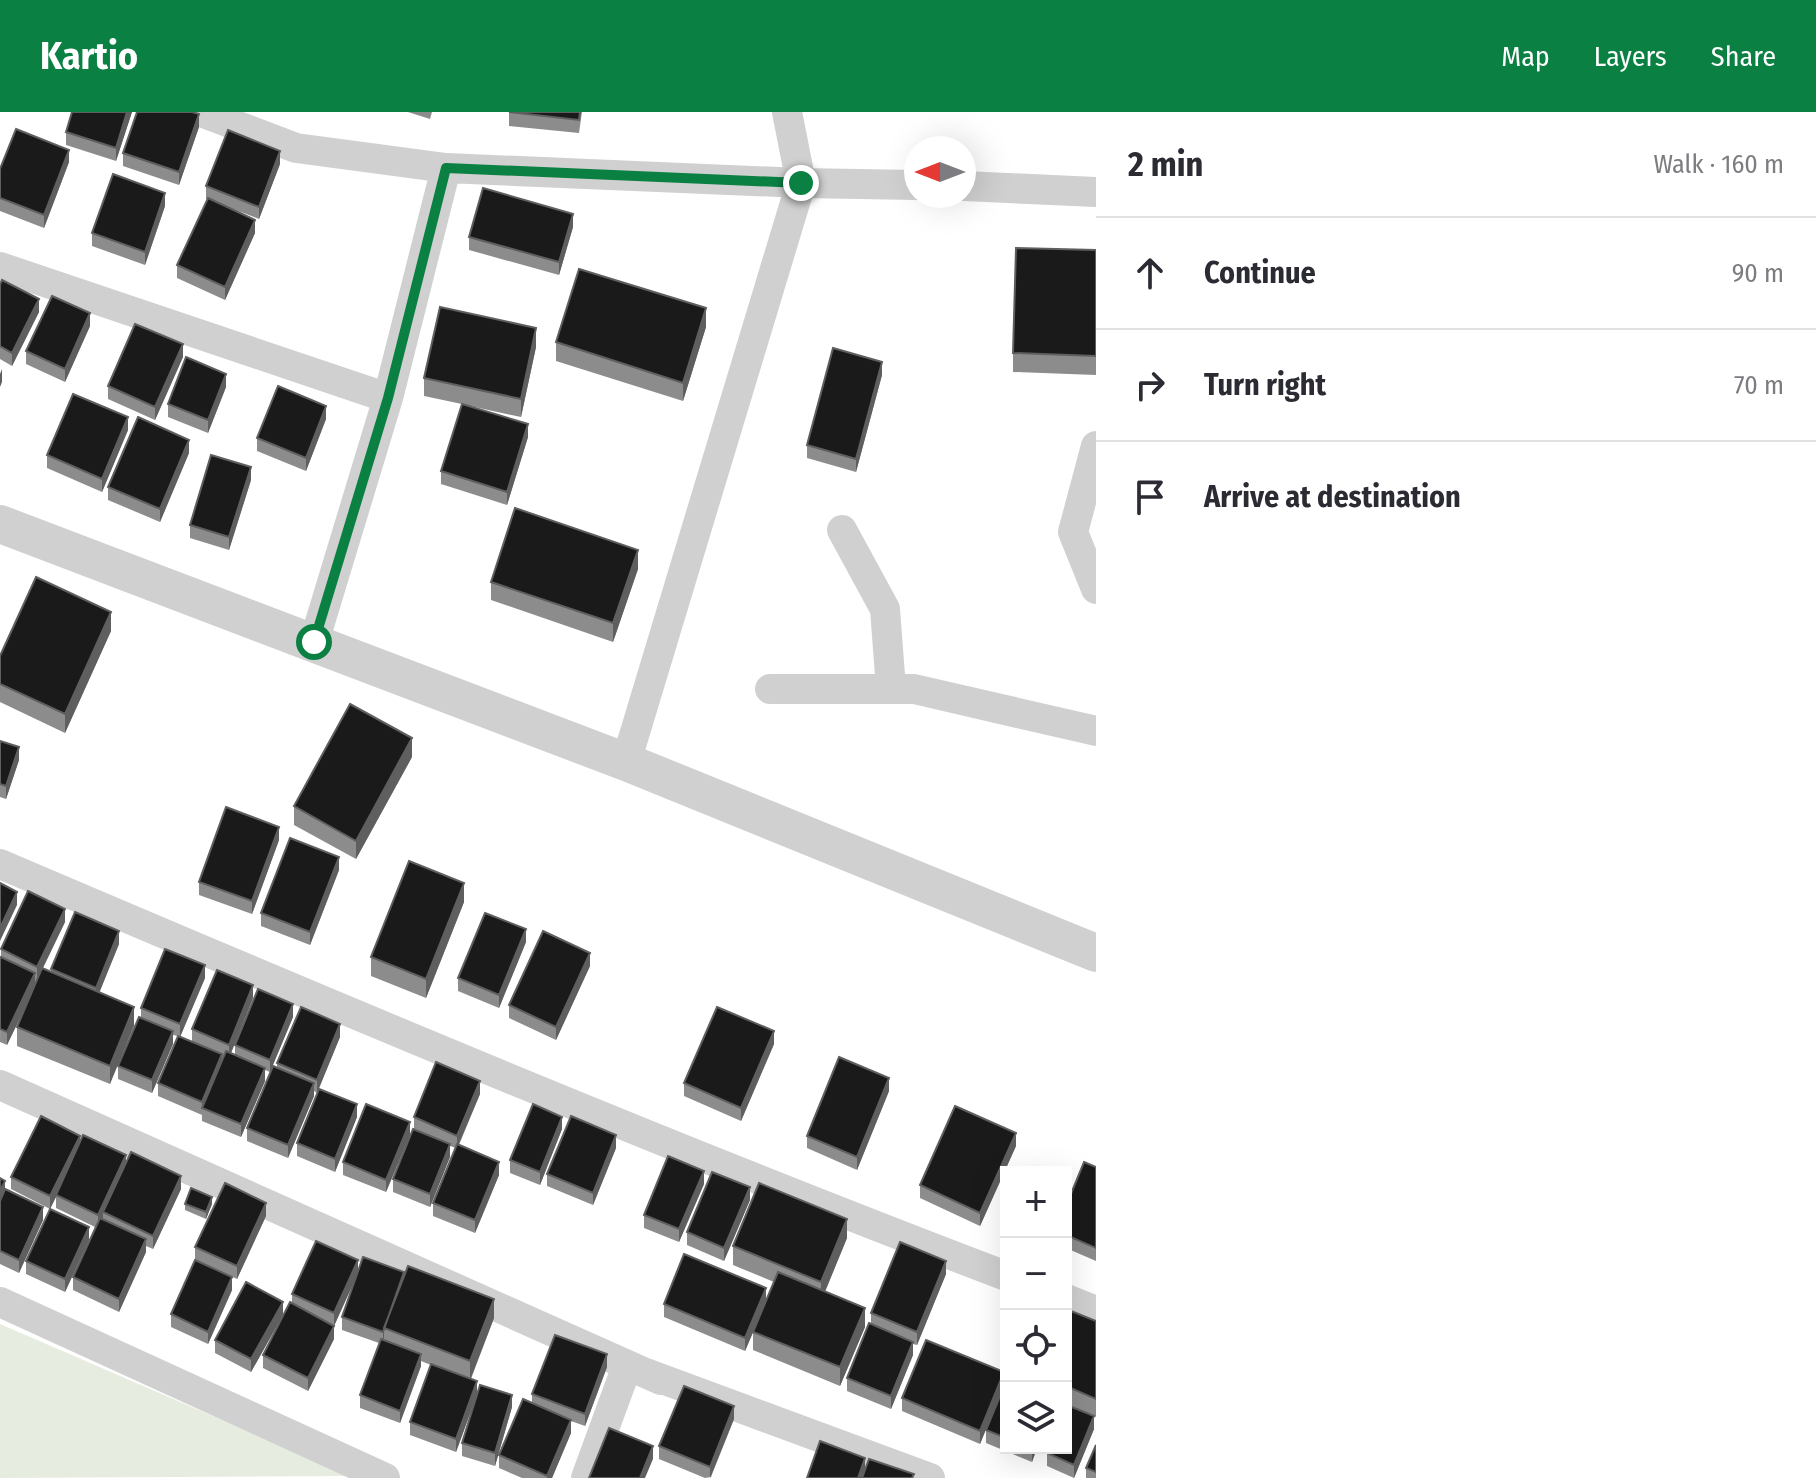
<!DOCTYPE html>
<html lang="en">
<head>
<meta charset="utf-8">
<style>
	body { margin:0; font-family:"Fira Sans Condensed",sans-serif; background:#f2f2f3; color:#2b2b33 }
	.controls { position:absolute; right:24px; bottom:24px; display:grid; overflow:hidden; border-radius:0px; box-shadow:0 8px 32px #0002 }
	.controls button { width:72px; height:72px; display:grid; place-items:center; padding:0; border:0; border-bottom:2px solid #e1e1e2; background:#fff; color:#2b2b33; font:40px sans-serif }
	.compass { position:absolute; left:904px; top:24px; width:72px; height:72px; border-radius:50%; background:#fff; box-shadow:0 8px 32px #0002; rotate:270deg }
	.stop { position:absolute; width:24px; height:24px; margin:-18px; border:6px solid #0b8043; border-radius:50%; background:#fff }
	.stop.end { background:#0b8043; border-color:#fff; box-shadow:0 2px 8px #0008 }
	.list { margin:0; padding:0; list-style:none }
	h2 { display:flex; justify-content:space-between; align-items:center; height:104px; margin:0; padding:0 32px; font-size:34px }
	h2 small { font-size:26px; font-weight:400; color:#7c7c81 }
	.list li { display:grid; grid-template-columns:52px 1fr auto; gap:24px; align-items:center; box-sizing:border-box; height:112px; padding:0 32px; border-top:2px solid #e1e1e2 }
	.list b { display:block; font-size:30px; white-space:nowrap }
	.list em { font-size:26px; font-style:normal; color:#7c7c81 }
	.icon { flex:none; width:44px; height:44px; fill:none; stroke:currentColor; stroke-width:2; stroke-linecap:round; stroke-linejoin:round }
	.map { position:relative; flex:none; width:1096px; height:1366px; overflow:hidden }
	header { display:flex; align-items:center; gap:48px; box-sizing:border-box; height:112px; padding:0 40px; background:#0b8043; color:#fff }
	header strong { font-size:38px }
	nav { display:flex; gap:44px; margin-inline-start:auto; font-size:28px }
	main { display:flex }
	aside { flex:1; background:#fff }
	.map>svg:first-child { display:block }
</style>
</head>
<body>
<header>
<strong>Kartio</strong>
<nav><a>Map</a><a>Layers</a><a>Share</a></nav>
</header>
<main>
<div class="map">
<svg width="1096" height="1366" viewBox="0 0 1096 1366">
	<rect width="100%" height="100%" fill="#fff"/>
	<path fill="#e6ecdf" d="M0,1212l351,152 -351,2z"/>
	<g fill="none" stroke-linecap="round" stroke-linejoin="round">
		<path stroke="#d0d0d0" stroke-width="30" d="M201,0l95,36 150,20 -58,230 -74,244
			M446,56l355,15 115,2
			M964,74l132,6
			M0,155l388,131
			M1096,334l-23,86 23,57
			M842,418l43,79 6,80
			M770,577h144l182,42
			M626,650l175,-579 -14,-71
			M0,752c333,142 667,283 1006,412
			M0,973l661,295
			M1066,1187l30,12
			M0,1190l385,176
			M586,1366l41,-112 303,112"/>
		<path stroke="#d0d0d0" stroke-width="38" d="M0,412l626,238 470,191"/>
	</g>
	<path fill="#8c8c8c" d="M72,0h60l-16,49 -50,-16v-13z
		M408,0h24l-2,7z
		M509,0h73l-3,21 -70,-7z
		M199,15l-20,58 -56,-19v-13z
		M69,50l-25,66 -44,-17v-42z
		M280,52l-21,55 -34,-13 30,27 -30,67 -48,-22v-13l31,-66h-2v-13z
		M165,94l-20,59 -53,-19v-13z
		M573,115l-14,48 -90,-25v-13z
		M1096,138v125l-83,-3v-19z
		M0,173l39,27 -27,54 -12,-7z
		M90,214l-25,56 -39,-18v-13z
		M706,215l-23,74 -127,-40v-19z
		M536,235l-15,70 -51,-11 58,31 -21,68 -66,-21v-13l21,-67 -38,-8v-18z
		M183,245l-28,63 -47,-21v-13z
		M882,263l-26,97 -49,-14v-13z
		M226,275l-18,46 -40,-16v-13z
		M326,307l-20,52 -49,-20v-13z
		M128,318l-26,62 -55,-24v-13z
		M189,341l-29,69 -52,-22v-13z
		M251,368l-22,70 -39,-12v-13z
		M638,457l-25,73 -122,-42v-18z
		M111,519l-46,102 -65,-31v-46z
		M0,629l19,19 -13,39 -6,-2z
		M412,645l-56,102 -62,-34v-19z
		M279,728l-27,74 -53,-19v-13z
		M339,758l-29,75 -49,-19v-13z
		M464,790l-38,96 -55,-22v-19z
		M65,810l-22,46 8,4v-3l68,-25 -20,48 35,15 -24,77 -93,-38v-19l10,-23 -20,41 -7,-3 1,-93z
		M526,830l-27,66 -41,-17v-13z
		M590,854l-34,74 -47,-22v-13z
		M205,866l-25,59 12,5v-13l61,-31 -22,55 4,2v-10l58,-28 -23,55 -5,-2v11l-24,56 -39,-16v-8v2l-44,-19v-13l20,-47 -5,-1v9l-21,49 -34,-14v-13l23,-48v-10z
		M340,925l-23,56 -3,-2v5l-26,62 -41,-17v-13l30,-60v-5z
		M774,932l-33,77 -57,-25v-13z
		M889,979l-32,79 -50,-22v-12z
		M480,982l-21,51 40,30 -24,58 -42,-17v-13l23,-55 -6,-2v11l-20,50 -37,-15v-13l21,-50v-12z
		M357,1005l-22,55 -38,-16v-13z
		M562,1017l-22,56 -30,-12v-13z
		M410,1023l-24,57 -43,-17v-13z
		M1016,1034l-36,80 -60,-28v-13z
		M616,1036l-23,57 -46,-19v-12z
		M126,1052l55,25 -28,60 -7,-3v6l-27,60 -46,-22v-13l22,-50 -39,-19v-11l-6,12 -39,-20v-12z
		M1096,1055v94l-30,-13v-42z
		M0,1066l5,11 38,31 -24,53 -19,-9z
		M704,1072l-25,58 -35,-14v-13z
		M750,1088l-26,61 -37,-16v-13z
		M185,1092h27l-6,15 -21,-9z
		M266,1104l-29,63 -29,-13 24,24 -24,54 -37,-17v-13l24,-54v-13z
		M847,1126l-22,54 40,35 -25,59 -87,-36v-18l3,-6 -11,25 -81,-34v-13l102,-4 8,-18 -41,-17v-19z
		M89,1128l-24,52 -39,-18v-13z
		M358,1161l-24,53v13l-26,52 -45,-23v-13l29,-52v-9z
		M946,1162l-29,71 -4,-1v11l-22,54 -44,-18v-13l24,-54v-11z
		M404,1165l90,41 -23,61 6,14 35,14 -17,59 -33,-10v-13l13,-42 -19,51 -46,-17v-13l21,-57 -10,-4v5l-21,57 -40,-15v-13l19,-52 -37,-13v-13z
		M1066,1197l30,12v96l-2,-1v13l-20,49 -27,-12v-13l20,-48z
		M283,1203l-32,57 -36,-19v-13z
		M607,1255l-22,59 -14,-5v12l-19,45h-30l-23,-10v-13l33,-52v-9z
		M1006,1272v64h31l-5,14 -46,-19v-13z
		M1004,1273l-24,59 -78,-33v-13z
		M734,1307l-23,58 -6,1 -46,-19v-13z
		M1096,1333v33h-10v-10z"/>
	<path fill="#5f5f5f" d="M127,0h5l-16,49v-13z
		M199,2v13l-20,58v-13z
		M69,38v12l-25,66v-13z
		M280,39v13l-21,55v-12z
		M165,81v13l-20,59v-13z
		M573,102v13l-14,48v-13z
		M255,108v13l-30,67v-13z
		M39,187v13l-27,54v-13z
		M706,196v19l-23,74v-18z
		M90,201v13l-25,56v-13z
		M536,216v19l-15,70v-18z
		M183,232v13l-28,63v-13z
		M882,250v13l-26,97v-13z
		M2,257v13l-2,5v-13z
		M226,262v13l-18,46v-13z
		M326,294v13l-20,52v-13z
		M128,305v13l-26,62v-13z
		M528,312v13l-21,68v-13z
		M189,328v13l-29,69v-13z
		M251,355v13l-22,70v-13z
		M638,438v19l-25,73v-19z
		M111,500v19l-46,102v-19z
		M412,626v19l-56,102v-18z
		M19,635v13l-13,39v-13z
		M279,715v13l-27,74v-13z
		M339,745v13l-29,75v-13z
		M464,771v19l-38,96v-19z
		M17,780v13l-17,36v-13z
		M65,797v13l-28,58v-13z
		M526,817v13l-27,66v-13z
		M119,819v13l-23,57v-13z
		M590,841v13l-34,74v-13z
		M205,853v13l-25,59v-13z
		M35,861v13l-28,59v-13z
		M253,873v13l-24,60v-13z
		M293,892v13l-23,55v-12z
		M134,895v19l-24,58v-18z
		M340,912v13l-23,56v-13z
		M173,919v13l-21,49v-13z
		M774,919v13l-33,77v-13z
		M222,942v13l-20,41v7v-13z
		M265,956v13l-24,56v-13z
		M889,966v13l-32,79v-13z
		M480,969v13l-23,54v-12z
		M314,971v13l-26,62v-13z
		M357,992v13l-22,55v-13z
		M562,1005v12l-22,56v-13z
		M410,1010v13l-24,57v-12z
		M1016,1021v13l-36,80v-13z
		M616,1023v13l-23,57v-12z
		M80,1024v13l-30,60v-13z
		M450,1032v13l-20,50v-13z
		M126,1043v12l-23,45v6l-5,10v-13z
		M499,1050v13l-24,58v-13z
		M704,1059v13l-25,58v-13z
		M181,1064v13l-28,60v-13z
		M5,1069v13l-5,10v-13z
		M750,1075v13l-26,61v-13z
		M212,1085v7l-6,15v-7z
		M266,1091v13l-29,63v-13z
		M43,1095v13l-24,53v-13z
		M847,1107v19l-26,63v-19z
		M89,1115v13l-24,52v-13z
		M146,1127v13l-27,60v-13z
		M358,1148v13l-24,53v-13z
		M946,1149v13l-29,71v-13z
		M404,1160v13l-20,43v11l-1,5v-12z
		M232,1165v13l-24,54v-12z
		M766,1176v13l-21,50v-13z
		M494,1187v19l-24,62v-19z
		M283,1190v13l-32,57v-13z
		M865,1196v19l-25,59v-19z
		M334,1214v13l-26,52v-13z
		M913,1230v13l-22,54v-13z
		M421,1242v12l-21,57v-12z
		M607,1242v13l-22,59v-12z
		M1004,1260v13l-24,59v-13z
		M477,1269v13l-21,58v-13z
		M512,1283v12l-17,59v-13z
		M734,1294v13l-24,59v-11z
		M1094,1304v13l-20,49v-13z
		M571,1308v13l-19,45h-5z
		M653,1334v13l-8,19h-5z
		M1032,1336h5l-5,14z
		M865,1346v13l-2,7h-5z"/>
	<path fill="#1a1a1a" stroke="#5f5f5f" stroke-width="2" d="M72,0h55l-11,36 -50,-16z
		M137,0h55l7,2 -20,58 -56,-19z
		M509,0h71l-1,8z
		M16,17l53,21 -25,65 -44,-17v-29z
		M228,18l52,21 -21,56 -53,-21z
		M113,62l52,19 -20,59 -53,-19z
		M483,76l90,26 -14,48 -90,-25z
		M208,86l47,22 -30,67 -48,-22z
		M1016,136l80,2v106l-83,-3z
		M579,157l127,39 -23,75 -127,-41z
		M2,168l37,19 -27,54 -12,-7v-61z
		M52,184l38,17 -25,56 -39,-18z
		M440,195l96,21 -15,71 -97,-21z
		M135,212l48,20 -28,63 -47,-21z
		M833,236l49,14 -26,97 -49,-14z
		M186,245l40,17 -18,46 -40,-16z
		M278,274l48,20 -20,52 -49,-20z
		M73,282l55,23 -26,62 -55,-24z
		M462,292l66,20 -21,68 -66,-21z
		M138,305l51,23 -29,69 -52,-22z
		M211,343l40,12 -22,70 -39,-12z
		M515,396l123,42 -25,73 -122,-41z
		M36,465l75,35 -46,102 -65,-30v-28z
		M350,592l62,34 -56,103 -62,-35z
		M0,629l19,6 -13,39 -6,-2z
		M226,695l53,20 -27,74 -53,-19z
		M290,726l49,19 -29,75 -49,-19z
		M409,749l55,22 -38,96 -55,-22z
		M0,771l17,9 -17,36z
		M28,779l37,18 -28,58 -36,-18z
		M75,800l44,19 -23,57 -45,-19z
		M485,801l41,16 -27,66 -41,-17z
		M543,819l47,22 -34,74 -47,-22z
		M165,837l40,16 -25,59 -39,-16z
		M1,845l34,16 -28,59 -7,-3v-70z
		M42,856l92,39 -24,59 -93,-39z
		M217,858l36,15 -24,60 -37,-16z
		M258,877l35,15 -23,56 -35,-15z
		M301,895l39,17 -23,56 -40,-17z
		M717,895l57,24 -33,77 -57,-25z
		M139,905l34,14 -21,49 -34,-14z
		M178,924l44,18 -20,48 -44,-19z
		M226,939l39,17 -24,56 -39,-16z
		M839,945l50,21 -32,79 -50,-21z
		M436,950l44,19 -23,55 -43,-19z
		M273,954l41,17 -26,62 -41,-17z
		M319,977l38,15 -22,55 -38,-16z
		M366,992l44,18 -24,58 -43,-18z
		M533,992l29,13 -22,55 -30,-12z
		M955,994l61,27 -36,80 -60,-28z
		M41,1004l39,20 -30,60 -39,-19z
		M571,1004l45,19 -23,58 -46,-19z
		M413,1017l37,15 -20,50 -37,-15z
		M83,1023l43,20 -28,60 -42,-20z
		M457,1032l42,18 -24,58 -42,-17z
		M131,1040l50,24 -28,60 -50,-24z
		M668,1044l36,15 -25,58 -35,-14z
		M1084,1050l12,5v81l-30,-13v-29z
		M712,1060l38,15 -26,61 -37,-16z
		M0,1066l5,3 -5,10z
		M225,1071l41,20 -29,63 -42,-19z
		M759,1071l88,36 -26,63 -88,-36z
		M191,1076l21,9 -6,15 -21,-8z
		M5,1077l38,18 -24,53 -19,-9v-50z
		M50,1097l39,18 -24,52 -39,-18z
		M100,1106l46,21 -27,60 -46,-22z
		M316,1129l42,19 -24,53 -42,-19z
		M900,1130l46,19 -29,71 -46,-19z
		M684,1142l82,34 -21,50 -81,-34z
		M363,1145l41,15 -21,60 -41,-15z
		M195,1148l37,17 -24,55 -37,-18z
		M408,1154l86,33 -24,62 -86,-33z
		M778,1160l87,36 -25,59 -87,-35z
		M246,1170l37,20 -32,57 -36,-19z
		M290,1190l44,24 -26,52 -45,-23z
		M1066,1197l30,12v78l-30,-13z
		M869,1211l44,19 -22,54 -44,-18z
		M555,1223l52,19 -22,60 -53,-20z
		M381,1227l40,15 -21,57 -40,-16z
		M926,1228l78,32 -24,59 -78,-33z
		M431,1252l46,17 -21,58 -46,-17z
		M1005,1272h1v54l-20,-8z
		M480,1273l32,10 -17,58 -33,-10z
		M684,1274l50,20 -24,61 -51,-21z
		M523,1287l48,21 -24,56 -48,-21z
		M1067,1293l27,11 -20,49 -27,-12 2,-5h17z
		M609,1316l44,18 -13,32h-51z
		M820,1329l45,17 -7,20h-51z
		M1096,1333v27l-10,-4z
		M869,1347l45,15 -2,4h-50z"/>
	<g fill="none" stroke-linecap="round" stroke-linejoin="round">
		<path stroke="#0b8043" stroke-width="10" d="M314,530l74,-244 58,-230 355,15"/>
	</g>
</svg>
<div class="controls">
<button>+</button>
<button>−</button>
<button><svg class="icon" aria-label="locate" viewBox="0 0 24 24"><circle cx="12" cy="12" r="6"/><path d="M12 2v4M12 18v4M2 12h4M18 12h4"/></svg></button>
<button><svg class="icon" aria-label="layers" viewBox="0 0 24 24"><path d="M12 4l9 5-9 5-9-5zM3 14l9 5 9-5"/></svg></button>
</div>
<svg class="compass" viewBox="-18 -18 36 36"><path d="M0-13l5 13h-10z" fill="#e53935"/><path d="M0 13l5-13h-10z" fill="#7c7c81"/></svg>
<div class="stop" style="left:314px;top:530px"></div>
<div class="stop end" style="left:801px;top:71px"></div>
</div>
<aside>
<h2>2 min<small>Walk · 160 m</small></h2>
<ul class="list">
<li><svg class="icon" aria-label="ahead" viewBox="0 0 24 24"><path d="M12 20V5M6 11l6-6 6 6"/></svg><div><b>Continue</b></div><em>90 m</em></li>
<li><svg class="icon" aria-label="right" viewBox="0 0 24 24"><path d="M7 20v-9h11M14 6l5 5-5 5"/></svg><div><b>Turn right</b></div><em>70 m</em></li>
<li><svg class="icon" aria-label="arrive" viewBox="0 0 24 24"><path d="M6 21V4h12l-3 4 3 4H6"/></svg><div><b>Arrive at destination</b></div></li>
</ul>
</aside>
</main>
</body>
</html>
